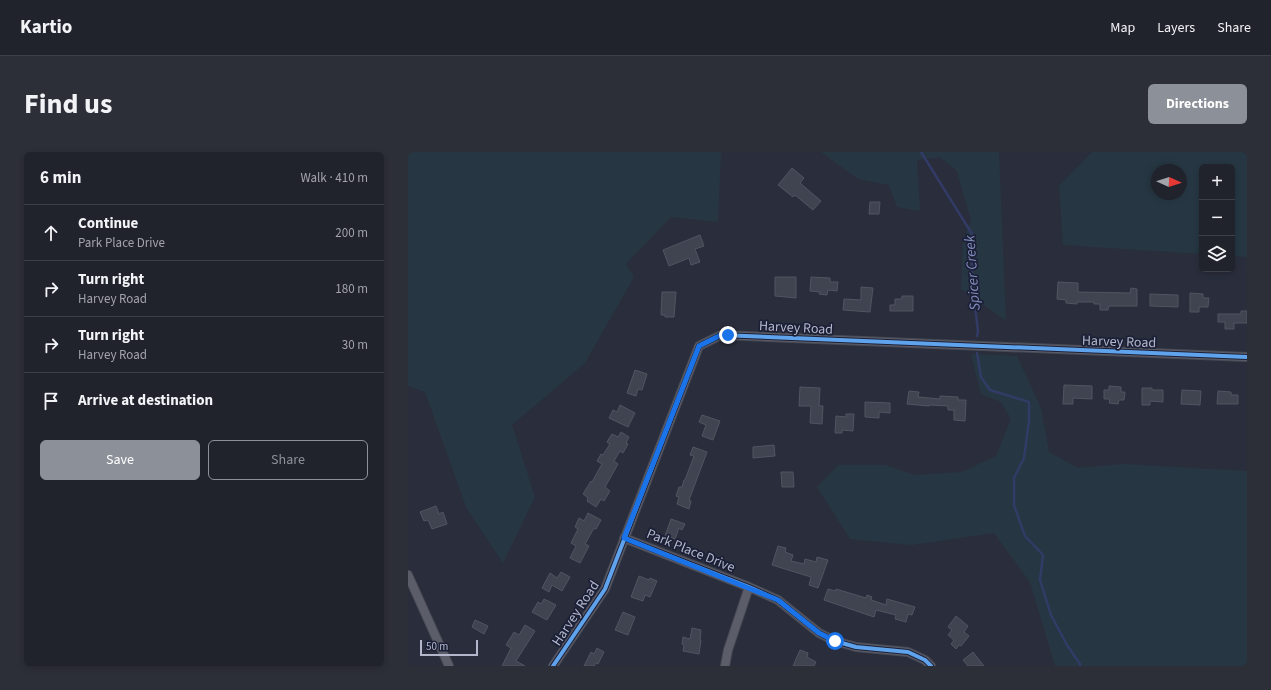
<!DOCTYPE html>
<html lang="en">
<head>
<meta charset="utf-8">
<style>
	body { margin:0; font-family:"Source Sans 3",sans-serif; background:#2d2f38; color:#f1f3f6 }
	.controls { position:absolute; right:12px; top:12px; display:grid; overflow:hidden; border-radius:6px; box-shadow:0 2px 6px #0003 }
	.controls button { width:36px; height:36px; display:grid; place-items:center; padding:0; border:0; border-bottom:1px solid #3d3f48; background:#20222c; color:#f1f3f6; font:20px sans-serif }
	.compass { position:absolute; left:743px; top:12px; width:36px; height:36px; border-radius:50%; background:#20222c; box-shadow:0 2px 6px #0003; rotate:93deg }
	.scale { position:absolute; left:12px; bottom:10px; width:58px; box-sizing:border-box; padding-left:4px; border:2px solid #b4b7cc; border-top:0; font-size:11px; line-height:14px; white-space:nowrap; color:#b4b7cc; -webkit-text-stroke:3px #1c2037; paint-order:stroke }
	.stop { position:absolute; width:12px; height:12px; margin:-9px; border:3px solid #1a73e8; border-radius:50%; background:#fff }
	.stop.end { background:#1a73e8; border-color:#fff; box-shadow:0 1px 4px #0008 }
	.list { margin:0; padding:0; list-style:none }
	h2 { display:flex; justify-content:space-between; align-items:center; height:52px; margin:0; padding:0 16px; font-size:17px }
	h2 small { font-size:13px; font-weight:400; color:#a2a4a9 }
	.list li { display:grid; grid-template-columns:26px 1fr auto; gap:12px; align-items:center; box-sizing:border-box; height:56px; padding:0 16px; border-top:1px solid #3d3f48 }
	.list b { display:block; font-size:15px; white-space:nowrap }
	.list p { margin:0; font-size:13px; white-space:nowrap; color:#a2a4a9 }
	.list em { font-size:13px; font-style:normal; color:#a2a4a9 }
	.actions { display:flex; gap:8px; padding:12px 16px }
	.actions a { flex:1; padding:9px 0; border:1px solid #8c9099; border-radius:6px; text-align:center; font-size:14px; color:#8c9099 }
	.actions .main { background:#8c9099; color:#fff }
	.icon { flex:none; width:22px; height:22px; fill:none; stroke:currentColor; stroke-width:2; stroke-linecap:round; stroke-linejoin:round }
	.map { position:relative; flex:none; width:839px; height:514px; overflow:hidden; border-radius:6px }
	header { display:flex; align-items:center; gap:24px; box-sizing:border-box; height:56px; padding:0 20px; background:#20222c; border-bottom:1px solid #3d3f48 }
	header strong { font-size:19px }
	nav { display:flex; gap:22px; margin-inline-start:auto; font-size:14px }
	.intro { display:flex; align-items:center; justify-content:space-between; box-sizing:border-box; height:96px; padding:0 24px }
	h1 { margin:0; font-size:28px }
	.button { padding:10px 18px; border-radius:6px; background:#8c9099; color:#fff; font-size:14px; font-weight:700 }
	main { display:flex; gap:24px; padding:0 24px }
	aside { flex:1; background:#20222c; border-radius:6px; box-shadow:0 2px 6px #0003 }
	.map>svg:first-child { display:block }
</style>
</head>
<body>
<header>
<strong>Kartio</strong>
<nav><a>Map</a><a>Layers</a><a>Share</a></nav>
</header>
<div class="intro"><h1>Find us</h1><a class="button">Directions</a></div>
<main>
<aside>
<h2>6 min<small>Walk · 410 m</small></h2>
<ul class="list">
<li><svg class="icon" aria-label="ahead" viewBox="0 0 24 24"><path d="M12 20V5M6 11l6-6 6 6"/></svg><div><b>Continue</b><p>Park Place Drive</p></div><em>200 m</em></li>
<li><svg class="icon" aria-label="right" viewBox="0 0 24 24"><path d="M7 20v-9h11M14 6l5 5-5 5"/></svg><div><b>Turn right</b><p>Harvey Road</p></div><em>180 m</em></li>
<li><svg class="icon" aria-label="right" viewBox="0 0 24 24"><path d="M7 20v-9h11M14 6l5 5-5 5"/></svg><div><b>Turn right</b><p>Harvey Road</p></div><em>30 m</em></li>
<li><svg class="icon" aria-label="arrive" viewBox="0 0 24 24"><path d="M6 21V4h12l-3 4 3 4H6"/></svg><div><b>Arrive at destination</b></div></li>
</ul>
<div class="actions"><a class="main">Save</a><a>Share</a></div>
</aside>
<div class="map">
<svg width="839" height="514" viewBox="0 0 839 514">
	<rect width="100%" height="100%" fill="#2a2d3b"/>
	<path fill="#263743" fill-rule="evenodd" d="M0,0h313l-3,70 -47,-5 -45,47 8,13 -49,86 -73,62 23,72 -32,66 -37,-56 -41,-115 -17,-6z
		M413,0h178l7,169 -45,-32 2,-50 8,-18 -14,-50 -17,-14 -23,3 3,51 -23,-4 -8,-22 -31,-6z
		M684,0h155v105l-15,-1v-89h-30v87l-139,-9 -4,-59zM749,18h24v24h-24z
		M563,202l46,2 24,52 8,44 29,16 45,-4 124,7v195h-192l-25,-84 -36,-49 -82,12 -62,-6 -33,-52 21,-22h47l30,10 47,-3 34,-16 15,-37 -10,-17 -20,-8z"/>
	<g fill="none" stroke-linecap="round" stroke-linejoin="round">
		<path stroke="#323b65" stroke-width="2.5" d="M513,0l51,82v48l6,49 -1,5
			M569,201l4,24 9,13 39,12v19l-5,37 -10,20v27l11,31 18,19 -3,25 11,35 16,30 13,19v2"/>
	</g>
	<path fill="#404350" stroke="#525462" d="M384,16l12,10 -4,5 21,18 -8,9 -18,-15 -2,2 -15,-12z
		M462,50h10l-1,12h-10z
		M292,83l4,11 -9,3 5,13 -9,3 -2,-7 -20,8 -6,-16z
		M367,125h21v21l-21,-2z
		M403,125l19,1v4h8l-1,9 -9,-1 -1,5 -8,-1 1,-2 -10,-1z
		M650,130l20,1v9l52,1 1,-5 6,1v17h-28l-1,4h-8v-6h-6v-2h-17v2l-11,-1v-3l-9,-1z
		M453,135l12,1 -3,24 -27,-2 1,-11 17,1z
		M254,140h14l-2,25h-9v-2h-4z
		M782,141l13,1v4h6l-1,9h-9v5h-9z
		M742,142l28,1v12l-28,-1z
		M494,144h11v15h-23v-6h5v-6h7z
		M833,159h6v12h-13v6h-9v-7h-7v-8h23z
		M227,218l12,4 -5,16 -4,-1 -2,7 -9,-3z
		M656,233l28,1v13l-19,-1v6h-10z
		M701,234l12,1v5h4l-1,8h-5l-1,4 -9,-1 1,-4h-6v-9h5z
		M392,235l20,1 -1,18h4l-1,18 -12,-1 1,-17h-12z
		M734,236h10v2h11v12l-13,-1v4h-8z
		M774,238l19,1 -1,14 -19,-1z
		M501,239l10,1 -1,5 22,2v-3l18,1v3h8l-1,21 -11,-1v-10h-6v-4l-18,-1 -1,1 -22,-2z
		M810,239l13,1v3h7v9h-21z
		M457,250l25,1v10l-11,-1v6l-14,-1z
		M212,253l15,8 -7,14 -19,-9 4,-8 4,2z
		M438,262h8l-1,17 -11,-1v3h-7l1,-17 10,1z
		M294,263l18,6 -7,19 -11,-4 4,-11 -7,-3z
		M213,280l8,5 -3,6 2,1 -5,9 -3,-2 -6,10 4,3 -13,23 5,4 -6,10 -3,-2 -5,8 -9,-6 1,-3 -5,-4 8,-13 1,1 10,-18 -5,-3 4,-7 2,1 7,-11 -3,-2 5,-8 6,3z
		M366,293l1,11 -22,2v-11z
		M285,295l14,5 -18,48 2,1 -2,8 -12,-5 2,-7 -3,-1 3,-9h3l2,-7h1l9,-24 -4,-1z
		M373,320h12l1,15h-12z
		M28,354l3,8 4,-2 4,12 -15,5 -4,-9 -4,1 -4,-9z
		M180,361l13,7 -5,9 -2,-1 -9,16 4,2 -9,17 -10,-5 6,-12 -5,-3 7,-14 -3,-2 4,-9 5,3z
		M263,367l14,5 -3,6 -3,-2 -4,11 -10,-3z
		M370,394l8,2 -1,4 8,3 -2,6 13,3 1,-5 11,3 1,-5 11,3 -10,28 -9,-3 2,-8 -39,-12z
		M153,420l9,5 -8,14 -10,-6 -3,7 -7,-4 8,-15 7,5z
		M231,424l10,4 1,-2 7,3 -7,16 -5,-2 -2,6 -12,-4z
		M420,437l7,2 1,-2 30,9 1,-3 5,2 -1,3 15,5 1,-6 28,8 -3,8 -4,-1 -2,8 -11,-3 1,-4 -20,-5 -2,7 -50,-17z
		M136,447l12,6 -9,15 -15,-8 6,-10 3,2z
		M215,460l12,5 -7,18 -13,-5z
		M548,464l12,10 -4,6 5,4 -8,10 -2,-1 -3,4 -5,-5 3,-4 -6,-5 4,-5 -4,-3z
		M67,468l13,6 -4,8 -12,-7z
		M117,473l10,6 -19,30 9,5h-23l9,-18 -5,-3 8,-13 5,3z
		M284,476l9,2 -1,10h1l-2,14 -16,-3 1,-6 -2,-1 1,-7 7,2z
		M189,496l7,4 -6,12 -2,-1 -2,3h-10l7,-14 3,2z
		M392,498l8,3 -1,4 9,5 -2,4h-21z
		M565,500l11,14h-16l-5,-6z"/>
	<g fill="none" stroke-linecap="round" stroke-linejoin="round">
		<defs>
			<path id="minor" d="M216,386l125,49 29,13 41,33 16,8 21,6 52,5 17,8 6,6
				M0,423l41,91
				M145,514l52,-77 94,-243 22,-11 526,22
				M317,514l3,-16 21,-63"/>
		</defs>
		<use href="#minor" stroke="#484a55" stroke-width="10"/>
		<use href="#minor" stroke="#5b5d68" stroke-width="8"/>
		<defs>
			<path id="cycleway" d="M216,386l125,49 29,13 41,33 16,8 21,6 52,5 17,8 6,6
				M145,514l52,-77 94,-243 22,-11 526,22"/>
		</defs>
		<use href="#cycleway" stroke="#1c2037" stroke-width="6"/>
		<use href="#cycleway" stroke="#60a3ed" stroke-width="4"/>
	</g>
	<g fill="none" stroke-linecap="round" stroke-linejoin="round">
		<path stroke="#1a73e8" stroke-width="5" d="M320,183h-7l-22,11 -75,192 154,62 41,33 16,8"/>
	</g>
	<g text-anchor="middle" stroke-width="3.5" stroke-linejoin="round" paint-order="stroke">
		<g font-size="14" fill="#b4b7cc" stroke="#1c2037">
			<text transform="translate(388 175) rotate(3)" y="5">Harvey Road</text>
			<text transform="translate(711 189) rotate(2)" y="5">Harvey Road</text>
			<text transform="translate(283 398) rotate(22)" y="5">Park Place Drive</text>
			<text transform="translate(167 461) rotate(-57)" y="5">Harvey Road</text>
		</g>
		<g font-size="15" font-style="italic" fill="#808bbb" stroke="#1c2037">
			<text transform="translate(564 121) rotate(-94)" y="5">Spicer Creek</text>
		</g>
	</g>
</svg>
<div class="controls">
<button>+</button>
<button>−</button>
<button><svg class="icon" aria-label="layers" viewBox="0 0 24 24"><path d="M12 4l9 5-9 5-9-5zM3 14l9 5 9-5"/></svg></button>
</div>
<svg class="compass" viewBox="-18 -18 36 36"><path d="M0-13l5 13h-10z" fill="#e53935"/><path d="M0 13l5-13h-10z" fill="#a2a4a9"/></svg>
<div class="scale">50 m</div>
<div class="stop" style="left:427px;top:489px"></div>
<div class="stop end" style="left:320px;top:183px"></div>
</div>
</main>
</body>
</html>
